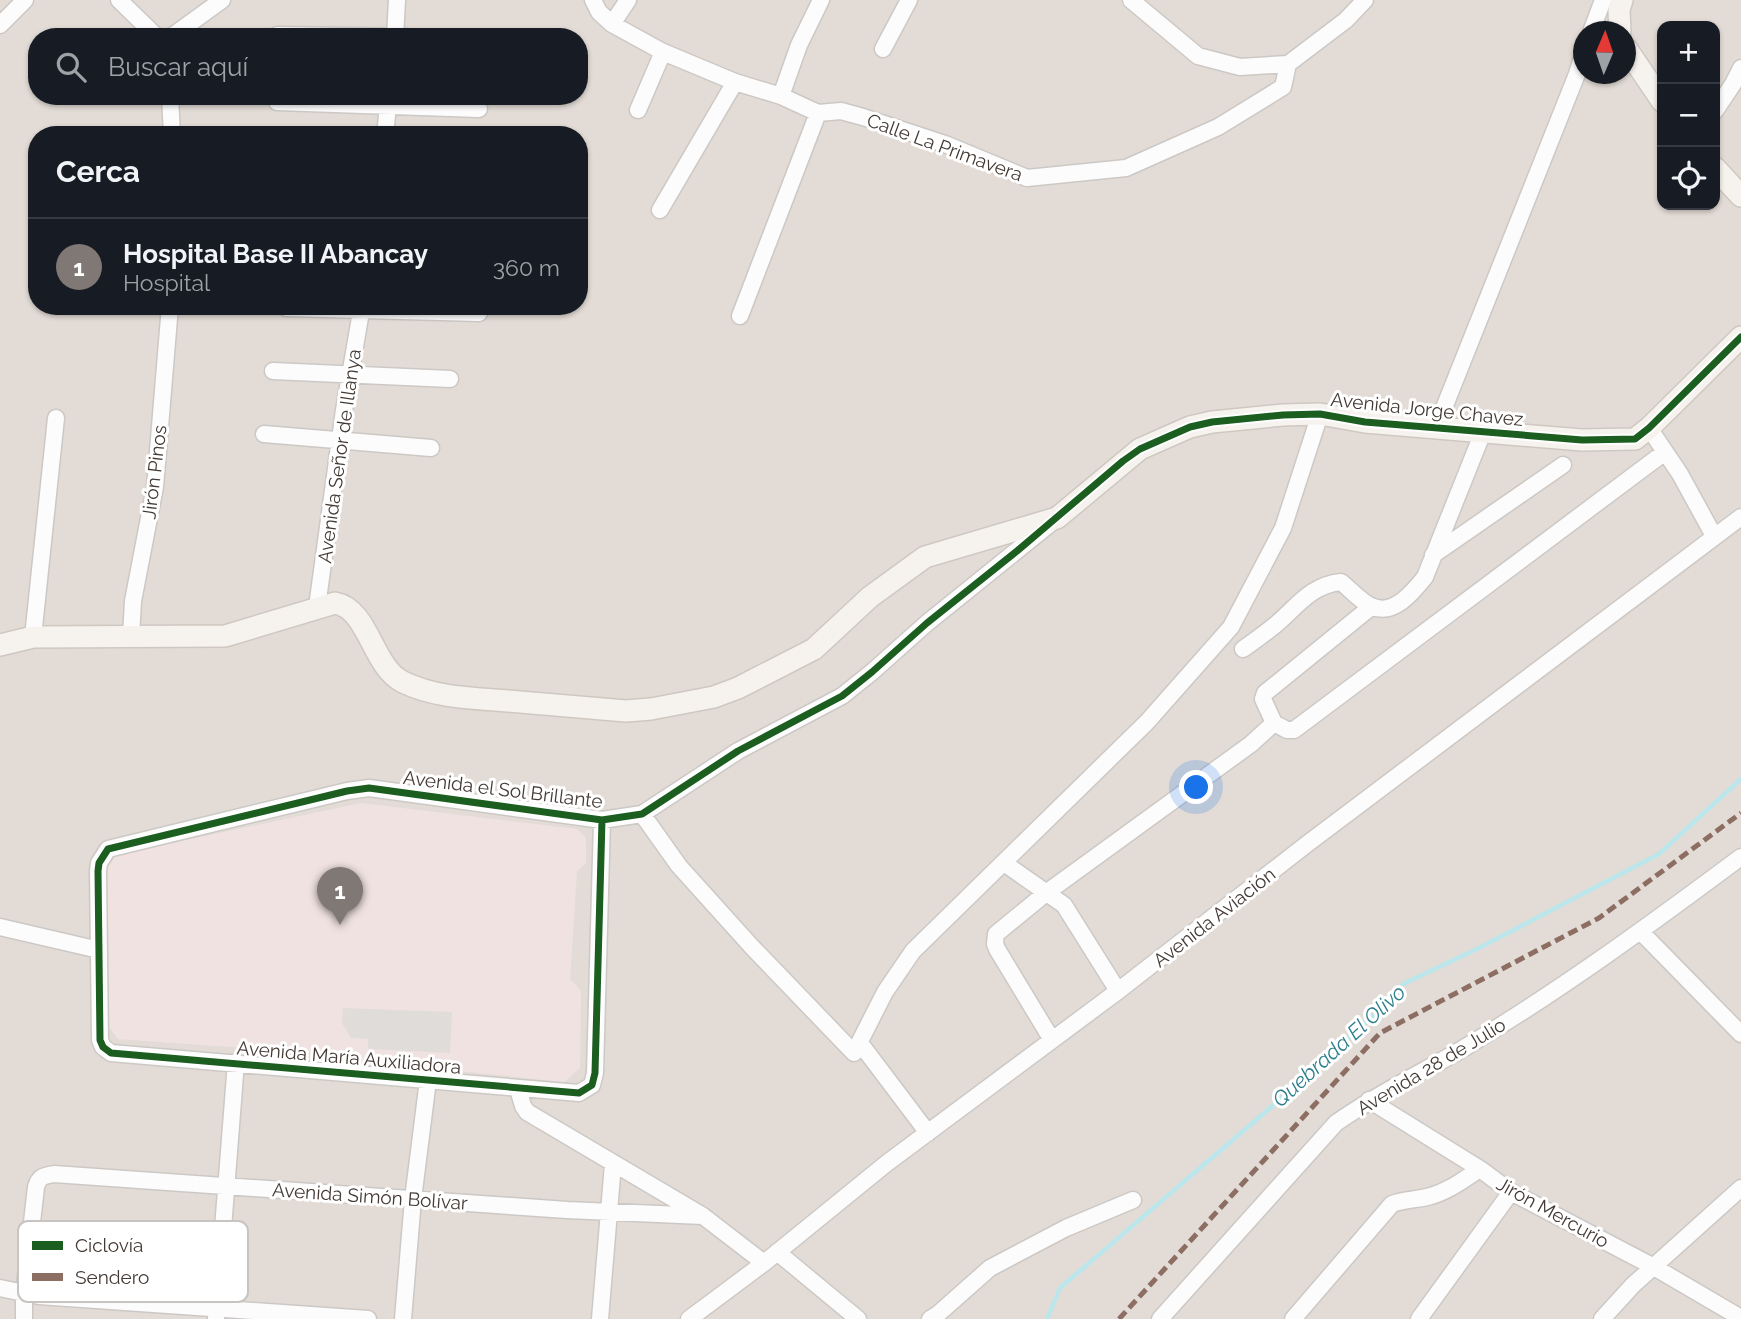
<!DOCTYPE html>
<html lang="es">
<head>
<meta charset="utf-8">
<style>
	body { margin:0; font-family:Raleway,sans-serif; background:#20242c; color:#f1f3f6 }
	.controls { position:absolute; right:21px; top:21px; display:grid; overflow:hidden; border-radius:14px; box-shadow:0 2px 5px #0004 }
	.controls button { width:63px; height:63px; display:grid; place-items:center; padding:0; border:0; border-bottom:2px solid #363941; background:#171b24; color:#f1f3f6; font:35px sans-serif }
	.compass { position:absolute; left:1573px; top:21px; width:63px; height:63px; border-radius:50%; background:#171b24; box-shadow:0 2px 5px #0004; rotate:2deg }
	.you { position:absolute; left:1197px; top:788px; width:24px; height:24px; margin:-18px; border:5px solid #fff; border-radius:50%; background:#1a73e8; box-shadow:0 0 0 10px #1a73e833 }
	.badge { display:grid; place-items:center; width:46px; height:46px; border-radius:50%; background:#807874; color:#fff; font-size:23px; font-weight:700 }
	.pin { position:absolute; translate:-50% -58px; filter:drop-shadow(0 2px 4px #0008) }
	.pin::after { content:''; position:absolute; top:37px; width:24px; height:21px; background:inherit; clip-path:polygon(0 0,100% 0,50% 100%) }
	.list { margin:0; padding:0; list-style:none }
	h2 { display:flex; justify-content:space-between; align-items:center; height:91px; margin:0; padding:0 28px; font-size:30px }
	h2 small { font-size:23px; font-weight:400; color:#9ea1a6 }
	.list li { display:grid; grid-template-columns:46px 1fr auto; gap:21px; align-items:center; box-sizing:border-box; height:98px; padding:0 28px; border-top:2px solid #363941 }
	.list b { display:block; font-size:26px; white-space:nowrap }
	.list p { margin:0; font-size:23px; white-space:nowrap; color:#9ea1a6 }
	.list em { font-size:23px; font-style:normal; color:#9ea1a6 }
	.icon { flex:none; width:38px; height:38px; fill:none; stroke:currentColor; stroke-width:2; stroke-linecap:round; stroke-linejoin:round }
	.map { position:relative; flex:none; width:1741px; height:1319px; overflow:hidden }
	.search { position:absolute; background:#171b24; box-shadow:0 2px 5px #0004; left:28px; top:28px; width:560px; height:77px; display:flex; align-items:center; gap:18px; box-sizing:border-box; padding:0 24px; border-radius:28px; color:#9ea1a6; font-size:26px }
	.panel { position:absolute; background:#171b24; box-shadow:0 2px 5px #0004; left:28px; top:126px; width:560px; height:189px; border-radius:28px }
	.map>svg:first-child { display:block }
</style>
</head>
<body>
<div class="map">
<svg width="1741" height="1319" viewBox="0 0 1741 1319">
	<rect width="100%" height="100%" fill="#efece9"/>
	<path fill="#e3dcd6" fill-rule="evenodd" d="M0,0h1741v1319h-1741zM1662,26h53v179h-53zM1584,32h42v42h-42zM37,37h542v59h-542zM37,135h542v171h-542z"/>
	<path fill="#f1e2e2" d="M361,803l216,26 9,9v25l-9,8 -7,108 11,12 -1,77 -16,14 -210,-22 -7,-5 -229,-16 -12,-16 1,-154 9,-14z"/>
	<path fill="#e0dcda" d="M343,1008l109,4 -2,41 -82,-4v-10l-17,-1 -9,-15z"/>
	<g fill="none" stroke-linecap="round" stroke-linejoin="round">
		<path stroke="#bae6ec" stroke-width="4.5" d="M1047,1319l13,-31 210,-180 122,-109 11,-15 74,-35 182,-95 82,-75"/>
		<defs>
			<path id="street" d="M119,0l38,37
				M593,0l6,12 13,12 51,28 72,30 46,14 37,17 23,-2 22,6 82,27 82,34 99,-10 92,-41 65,-40 5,-23
				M1131,0l67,56 42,11 48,-3 58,-44 19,-20
				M612,24l16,-24
				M0,25l25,-25
				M1591,32l12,-32
				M277,35l130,2
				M171,37l51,-37
				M395,37l2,-37
				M883,49l26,-49
				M170,96l2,39
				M781,96l18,-51 22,-45
				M277,102l202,7
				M638,110l25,-58
				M1715,111l18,-27 8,-16
				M385,135l4,-39
				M660,210l75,-128
				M286,308l193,5
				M740,316l78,-203
				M273,371l177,8
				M1436,428l141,-354 7,-22
				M1649,428l31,46 34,62
				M264,434l167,14
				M1433,555l130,-90
				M317,607l27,-197 18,-104
				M131,636l2,-35 22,-114 15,-181
				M33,637l23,-219
				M1243,649c10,-7 21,-15 31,-23 22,-18 36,-41 67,-44 9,7 19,19 30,24 22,11 42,-14 54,-29l58,-145
				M1274,723l13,7h7l371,-278
				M642,814l37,52 73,81 102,106 31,-61 28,-41 234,-229 84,-95 52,-99 37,-114
				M602,820l-7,253 -3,12 -13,8 -468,-40 -8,-6 -3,-7 -2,-169 1,-8 9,-14 239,-58 22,-3 233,32 40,-6 96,-63 104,-55 30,-24 55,-49 124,-100
				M1004,863l60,42 54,86
				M0,927l99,23
				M1641,932l100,102
				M1052,1040l-55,-91 -2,-5 1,-10 50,-41 205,-149 23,-21 -11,-24 2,-6 106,-86
				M860,1043l68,90
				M518,1089l5,17 4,6 176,104 61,47
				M1369,1100l111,69 31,23 143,75 87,51
				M777,1252l81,67
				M0,1288l39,8 329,23
				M216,1318l20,-256
				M24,1319v-26l12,-106c3,-11 8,-11 18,-13l513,36 136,6
				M403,1319l10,-120 15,-119
				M600,1319l13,-155
				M689,1319l75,-56 123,-100 231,-172 189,-147 434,-327
				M930,1319l8,-5 52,-46 76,-40 67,-28
				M1160,1319l176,-196c41,-29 85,-50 128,-75 97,-58 187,-124 277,-191
				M1293,1319l99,-115c13,-5 26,-4 39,-8 18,-5 33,-17 49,-27
				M1419,1319l92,-127
				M1602,1319l31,-34 108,-97"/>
			<path id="secondary" d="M1620,32l-1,-22 3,-10
				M1626,48l36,53
				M1715,168l26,28
				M0,645l33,-8 192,-1 110,-33c34,6 37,64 68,79 33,16 69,16 105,19 39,3 79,7 118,10l25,-2 63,-12 24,-9 76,-39 56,-52 55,-40 132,-39 83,-69 50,-22 22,-5 71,-7 37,-1 45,8 217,18 53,-1 14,-11 92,-91"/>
		</defs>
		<use href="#street" stroke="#ccc8c5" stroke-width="19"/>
		<use href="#secondary" stroke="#cfc8c1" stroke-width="24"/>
		<use href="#street" stroke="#fdfcfc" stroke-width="16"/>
		<use href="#secondary" stroke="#f6f2ee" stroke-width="21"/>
		<path stroke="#8d6e63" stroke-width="5" stroke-dasharray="10 5" stroke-linecap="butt" d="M1119,1319l261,-286 219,-115 142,-105"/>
		<defs>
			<path id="cycleway" d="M602,820l-7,253 -3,12 -13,8 -468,-40 -8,-6 -3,-7 -2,-169 1,-8 9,-14 239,-58 22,-3 233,32 40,-6 96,-63 104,-55 30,-24 55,-49 90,-72 106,-90 17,-12 50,-22 22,-5 71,-7 37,-1 45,8 217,18 53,-1 14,-11 92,-91"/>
		</defs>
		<use href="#cycleway" stroke="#fff" stroke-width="11"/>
		<use href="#cycleway" stroke="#1b5e20" stroke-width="7"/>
	</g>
	<g text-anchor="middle" stroke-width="6" stroke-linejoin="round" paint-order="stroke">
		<g font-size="19" fill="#443a35" stroke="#fff">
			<text transform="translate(945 147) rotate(20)" y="7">Calle La Primavera</text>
			<text transform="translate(1427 409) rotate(6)" y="7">Avenida Jorge Chavez</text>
			<text transform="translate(339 456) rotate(-82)" y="7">Avenida Señor de Illanya</text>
			<text transform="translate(154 472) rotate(-83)" y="7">Jirón Pinos</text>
			<text transform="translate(503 789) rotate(7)" y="7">Avenida el Sol Brillante</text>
			<text transform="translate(1214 917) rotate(-38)" y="7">Avenida Aviación</text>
			<text transform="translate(349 1057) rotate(5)" y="7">Avenida María Auxiliadora</text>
			<text transform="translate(1431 1066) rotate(-31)" y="7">Avenida 28 de Julio</text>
			<text transform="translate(370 1196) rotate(4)" y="7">Avenida Simón Bolívar</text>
			<text transform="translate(1553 1212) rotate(29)" y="7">Jirón Mercurio</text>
		</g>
		<g font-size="21" font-style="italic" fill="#2d7f8c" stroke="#fff">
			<text transform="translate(1339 1046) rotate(-42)" y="7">Quebrada El Olivo</text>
		</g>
	</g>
	<rect x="18" y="1221" width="230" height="81" rx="10" fill="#fff" stroke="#c7c4c2" stroke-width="2"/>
	<rect x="32" y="1241" width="31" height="9" fill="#1b5e20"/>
	<rect x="32" y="1273" width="31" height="8" fill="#8d6e63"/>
	<g font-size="19" fill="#443a35">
		<text x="75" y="1252">Ciclovía</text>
		<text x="75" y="1284">Sendero</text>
	</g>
</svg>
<div class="controls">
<button>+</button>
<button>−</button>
<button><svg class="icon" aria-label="locate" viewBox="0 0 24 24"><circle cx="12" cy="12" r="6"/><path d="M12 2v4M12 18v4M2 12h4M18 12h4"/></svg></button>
</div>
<svg class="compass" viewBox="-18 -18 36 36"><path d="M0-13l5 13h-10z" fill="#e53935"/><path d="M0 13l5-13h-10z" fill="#9ea1a6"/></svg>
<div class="you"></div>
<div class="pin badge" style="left:340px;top:925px">1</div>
<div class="search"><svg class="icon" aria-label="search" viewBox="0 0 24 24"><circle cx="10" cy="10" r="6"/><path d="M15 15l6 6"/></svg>Buscar aquí</div>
<section class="panel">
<h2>Cerca<small></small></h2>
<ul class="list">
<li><span class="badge">1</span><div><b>Hospital Base II Abancay</b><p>Hospital</p></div><em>360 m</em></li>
</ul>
</section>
</div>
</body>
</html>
